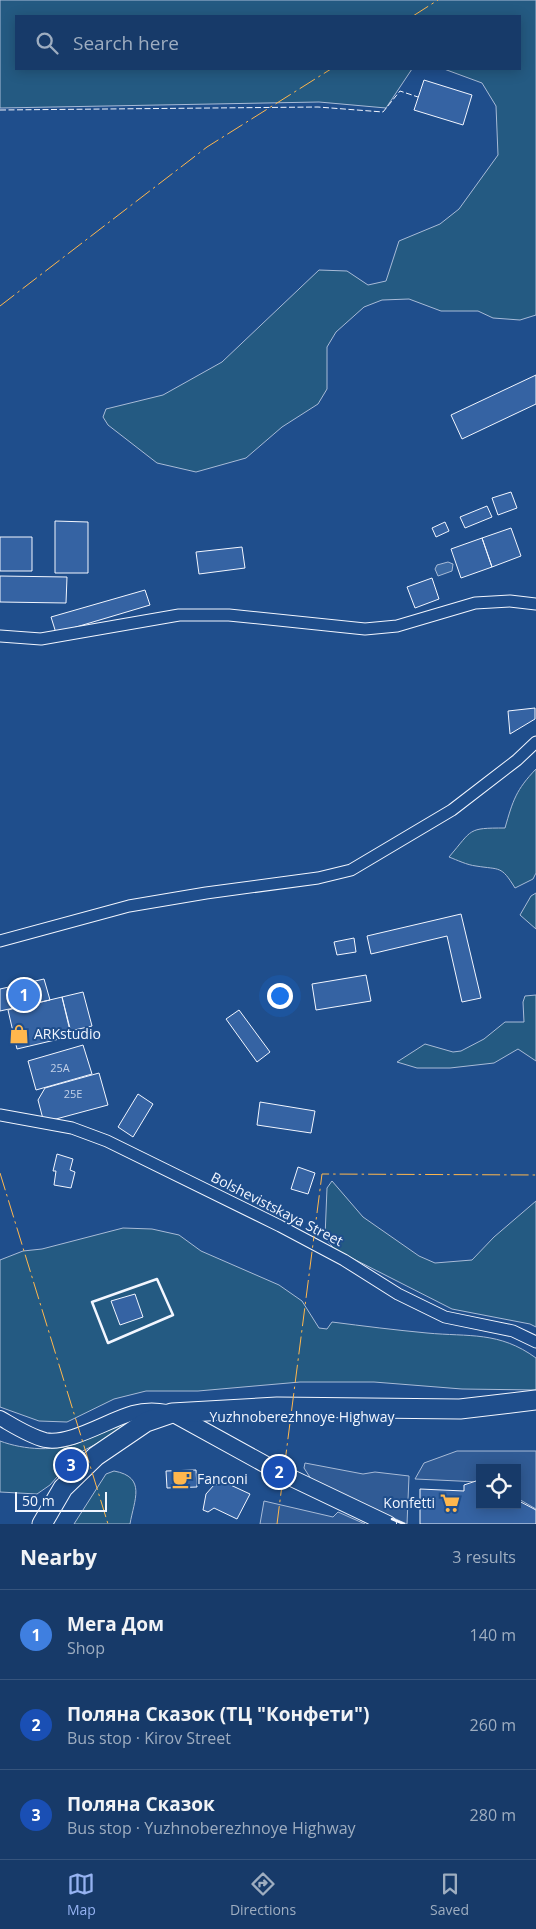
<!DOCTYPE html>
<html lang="en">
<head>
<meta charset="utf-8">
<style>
	body { margin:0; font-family:"Open Sans",sans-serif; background:#20416f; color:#f1f3f6 }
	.controls { position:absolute; right:15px; bottom:15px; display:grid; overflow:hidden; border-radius:0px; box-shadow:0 2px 12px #0003 }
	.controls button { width:45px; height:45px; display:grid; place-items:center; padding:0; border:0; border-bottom:1px solid #36547d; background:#173a69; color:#f1f3f6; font:25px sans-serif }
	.scale { position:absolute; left:15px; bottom:12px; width:92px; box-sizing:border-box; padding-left:5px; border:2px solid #f2f6ff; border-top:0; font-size:14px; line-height:18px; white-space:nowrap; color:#f2f6ff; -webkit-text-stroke:4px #1f4e8c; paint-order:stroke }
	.you { position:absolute; left:279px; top:995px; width:18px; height:18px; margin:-12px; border:4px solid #fff; border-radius:50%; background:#1a73e8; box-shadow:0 0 0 8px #1a73e833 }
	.badge { display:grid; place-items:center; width:32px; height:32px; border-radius:50%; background:#95b2f1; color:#fff; font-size:16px; font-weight:700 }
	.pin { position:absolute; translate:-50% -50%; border:2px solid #fff; box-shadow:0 1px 5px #0006 }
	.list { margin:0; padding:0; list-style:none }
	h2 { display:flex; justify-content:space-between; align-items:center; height:65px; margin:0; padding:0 20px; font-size:21px }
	h2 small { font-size:16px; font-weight:400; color:#9eadc0 }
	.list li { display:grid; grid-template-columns:32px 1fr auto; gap:15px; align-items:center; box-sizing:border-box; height:90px; padding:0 20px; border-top:1px solid #36547d }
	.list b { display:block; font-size:19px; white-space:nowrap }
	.list p { margin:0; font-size:16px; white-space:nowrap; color:#9eadc0 }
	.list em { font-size:16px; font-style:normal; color:#9eadc0 }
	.icon { flex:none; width:28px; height:28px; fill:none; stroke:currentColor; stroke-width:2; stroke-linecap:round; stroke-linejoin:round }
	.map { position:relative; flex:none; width:536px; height:1524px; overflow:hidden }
	.search { position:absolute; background:#173a69; box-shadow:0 2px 12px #0003; left:15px; right:15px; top:15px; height:55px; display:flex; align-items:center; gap:12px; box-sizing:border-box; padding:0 18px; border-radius:0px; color:#9eadc0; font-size:19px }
	.sheet { height:335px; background:#173a69 }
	nav { display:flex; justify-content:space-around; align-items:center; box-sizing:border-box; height:70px; border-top:1px solid #36547d; background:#173a69; font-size:14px; color:#9eadc0 }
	nav a { display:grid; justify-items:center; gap:2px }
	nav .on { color:#95b2f1 }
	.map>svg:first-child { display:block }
</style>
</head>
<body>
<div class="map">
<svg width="536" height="1524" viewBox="0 0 536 1524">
	<rect width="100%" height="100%" fill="#1f4e8c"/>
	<path fill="#245a82" stroke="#a8bbd7" d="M0,0h536v315l-16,5 -27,-2 -15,-7h-37l-32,-12 -27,1 -18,7 -28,25 -9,15v42l-9,15 -36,23 -36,31 -50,14 -39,-9 -49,-38 -5,-8 3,-8 57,-14 59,-33 97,-92 28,1 21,14 18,-4 13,-40 41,-17 19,-15 39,-54 -2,-49 -14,-23 -38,-14h76v-53h-504v53h396l-26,39 -67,-6 -319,6z
		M536,769v104l-3,6 -18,9c-14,-23 -15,-18 -39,-22 -9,-1 -19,-6 -27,-9 24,-28 18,-29 56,-29 8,-28 11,-38 31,-59z
		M536,893v36l-16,-14 11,-19z
		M536,995v66l-18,-12 -24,14 -44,5h-33l-20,-6 28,-18 28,8 8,-1 23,-12 21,-17h19l-1,-20 2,-6z
		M332,1181l31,36 56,39 16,7 37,-3 22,-23 42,-36v126l-6,-3 -78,-15 -118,-60 -9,-12 2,-49z
		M123,1228l29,1 27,6 22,16 78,34 23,16 17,27 8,1 5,-7c31,4 63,8 95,11 42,4 72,-2 109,25v32l-74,-1 -88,-7h-74l-102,9h-52l-32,8 -47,23 -28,-1 -39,-14v-147l23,-9 19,-2z
		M126,1423l-3,7 -46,24 -27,31 -13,9 -37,-2v-51c24,9 56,11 80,1 19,-7 24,-16 46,-19z
		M114,1471c33,6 20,29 16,53h-56l32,-50z"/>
	<path fill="#305b95" stroke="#a8bbd7" d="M457,1451h79v58l-19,-11v-30h-37v14l-65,-3 9,-16z
		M305,1463l58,11 12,-2 34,4 -2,48 -94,-42 -9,-14z
		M264,1501l69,16 5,-5 27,12h-105z"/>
	<path fill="#3b69a3" stroke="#a8bbd7" d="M448,562l5,2 -1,7 -14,5 -3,-7 2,-4z"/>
	<path fill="#3563a3" stroke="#f2f6ff" d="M424,80l48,15 -9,30 -49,-15z
		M536,375v29l-74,35 -11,-24z
		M511,492l6,16 -19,7 -6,-17z
		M487,506l5,11 -27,11 -5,-11z
		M55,521l33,1v51h-33z
		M445,522l4,9 -13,6 -4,-9z
		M511,528l10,28 -29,11 -10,-29z
		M0,537h32v34h-32z
		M482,538l10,29 -31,11 -10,-29z
		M242,547l3,21 -46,6 -3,-22z
		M0,576l67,1 -1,26 -66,-1z
		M432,578l7,21 -24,9 -8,-21z
		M145,590l5,15 -94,28 -5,-16z
		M535,708v11l-25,15 -2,-23z
		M461,914l20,84 -19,4 -15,-66 -76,18 -4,-18z
		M354,938l2,14 -19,3 -3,-13z
		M366,975l5,26 -55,9 -4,-26z
		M44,979l6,21 -50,11v-22z
		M83,992l9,34 -22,5 -8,-34z
		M62,997l10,39 -55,13 -9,-39z
		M239,1010l31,42 -13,10 -31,-43z
		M83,1045l9,29 -56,16 -8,-29z
		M99,1073l9,32 -52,14h-13l-5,-19 7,-12z
		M138,1094l15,10 -20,33 -15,-10z
		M260,1102l55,9 -4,22 -54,-8z
		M57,1154l16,5 -3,11 5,2 -4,16 -17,-3 2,-14h-3z
		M298,1167l17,6 -7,21 -17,-5z
		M135,1294l8,23 -23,8 -9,-24z
		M196,1470l1,17 -30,1 -1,-17z
		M476,1481h4v24h37v-5l19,10v14h-116v-35l44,2v-6z
		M224,1482l26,12 -13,25 -23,-11 -6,4 -5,-2 3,-16 8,-9z"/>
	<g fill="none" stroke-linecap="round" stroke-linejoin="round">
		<defs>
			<path id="minor" d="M0,636l41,3 138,-24h50l136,14 32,-3 78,-23 35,-2 26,3
				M0,941l129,-35 77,-13 112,-15 33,-8 101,-60 65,-50 19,-18
				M0,1115l72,13 35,13 173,85 64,34 54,34 47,23 68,14 23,11"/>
			<path id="tertiary" d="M0,1418c14,8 29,18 45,22 25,5 63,-20 88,-27 11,-3 23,-3 34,-1"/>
			<path id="secondary" d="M172,1413l107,59 109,52"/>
			<path id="trunk" d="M42,1524l21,-36 33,-32 50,-34 26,-9 105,-6 183,2 76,-9"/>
		</defs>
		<use href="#minor" stroke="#f2f6ff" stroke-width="13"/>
		<use href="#tertiary" stroke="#f2f6ff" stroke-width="16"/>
		<use href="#secondary" stroke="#f2f6ff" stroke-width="18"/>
		<use href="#trunk" stroke="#f2f6ff" stroke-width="21"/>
		<use href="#minor" stroke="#1f4e8c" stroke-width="11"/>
		<use href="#tertiary" stroke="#1f4e8c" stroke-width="14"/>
		<use href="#secondary" stroke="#1f4e8c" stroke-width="16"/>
		<use href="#trunk" stroke="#1f4e8c" stroke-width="19"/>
		<path stroke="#f2f6ff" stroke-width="1" stroke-dasharray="6 2.5" stroke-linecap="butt" d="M0,110l318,-3 65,5 17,-21 18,6"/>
		<path stroke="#f2f6ff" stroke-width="2.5" d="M157,1279l16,36 -65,28 -16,-41z
			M392,1519l12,5"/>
		<path stroke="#ffb74d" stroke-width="1" stroke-dasharray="18 4 2.5 4" stroke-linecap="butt" d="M413,16l25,-16
			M0,306l207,-159 124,-78
			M0,1173l108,351
			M277,1524l45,-350 214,1"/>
	</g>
	<defs>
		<symbol id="shop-bare" viewBox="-9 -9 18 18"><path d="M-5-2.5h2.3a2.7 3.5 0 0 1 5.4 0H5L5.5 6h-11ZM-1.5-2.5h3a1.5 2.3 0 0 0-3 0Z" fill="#ffb74d" stroke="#1f4e8c" stroke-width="2.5" paint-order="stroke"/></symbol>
		<symbol id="cafe-bare" viewBox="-9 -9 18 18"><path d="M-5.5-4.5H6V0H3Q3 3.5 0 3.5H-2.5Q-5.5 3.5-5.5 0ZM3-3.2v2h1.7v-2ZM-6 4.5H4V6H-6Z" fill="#ffb74d" stroke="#1f4e8c" stroke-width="2.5" paint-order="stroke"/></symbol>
		<symbol id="supermarket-bare" viewBox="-9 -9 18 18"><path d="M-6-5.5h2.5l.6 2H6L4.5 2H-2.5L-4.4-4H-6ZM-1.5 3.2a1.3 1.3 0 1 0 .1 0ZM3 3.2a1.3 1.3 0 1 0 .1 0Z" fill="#ffb74d" stroke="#1f4e8c" stroke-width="2.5" paint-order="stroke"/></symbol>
	</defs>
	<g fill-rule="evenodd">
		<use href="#shop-bare" x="5" y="1020" width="28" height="28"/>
		<use href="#cafe-bare" x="168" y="1465" width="28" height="28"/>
		<use href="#supermarket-bare" x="436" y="1489" width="28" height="28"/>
	</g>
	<g text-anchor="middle" stroke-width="4" stroke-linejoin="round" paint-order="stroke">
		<g font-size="11" fill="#c3d1e8">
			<text x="60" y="1072">25А</text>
			<text x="73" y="1098">25Е</text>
		</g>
		<g font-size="14" fill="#f2f6ff" stroke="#1f4e8c" text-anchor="start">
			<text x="34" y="1039">ARKstudio</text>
			<text x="197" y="1484">Fanconi</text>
			<text x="435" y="1508" text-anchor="end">Konfetti</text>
		</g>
		<g font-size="14" fill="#f2f6ff" stroke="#1f4e8c">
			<text transform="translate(277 1209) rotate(27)" y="5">Bolshevistskaya Street</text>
			<text x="302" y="1422">Yuzhnoberezhnoye Highway</text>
		</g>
	</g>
</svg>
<div class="controls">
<button><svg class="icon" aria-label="locate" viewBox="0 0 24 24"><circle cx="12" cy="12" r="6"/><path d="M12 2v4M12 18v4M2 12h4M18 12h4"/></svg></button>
</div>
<div class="scale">50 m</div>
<div class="you"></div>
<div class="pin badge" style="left:24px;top:995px;background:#3f7fe0">1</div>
<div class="pin badge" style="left:279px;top:1472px;background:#1a4fb4">2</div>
<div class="pin badge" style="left:71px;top:1465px;background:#1a4fb4">3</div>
<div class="search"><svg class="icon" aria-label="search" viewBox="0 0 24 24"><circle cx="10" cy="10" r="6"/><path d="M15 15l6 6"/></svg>Search here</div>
</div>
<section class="sheet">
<h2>Nearby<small>3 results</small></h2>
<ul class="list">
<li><span class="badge" style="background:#3f7fe0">1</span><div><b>Мега Дом</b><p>Shop</p></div><em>140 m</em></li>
<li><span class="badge" style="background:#1a4fb4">2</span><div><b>Поляна Сказок (ТЦ &quot;Конфети&quot;)</b><p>Bus stop · Kirov Street</p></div><em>260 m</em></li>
<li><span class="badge" style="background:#1a4fb4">3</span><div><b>Поляна Сказок</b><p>Bus stop · Yuzhnoberezhnoye Highway</p></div><em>280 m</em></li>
</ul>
</section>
<nav>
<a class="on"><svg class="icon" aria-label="map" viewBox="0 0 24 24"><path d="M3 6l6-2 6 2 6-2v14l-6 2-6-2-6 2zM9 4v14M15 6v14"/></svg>Map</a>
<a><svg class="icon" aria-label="directions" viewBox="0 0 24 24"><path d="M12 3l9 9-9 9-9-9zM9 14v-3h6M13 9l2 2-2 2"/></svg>Directions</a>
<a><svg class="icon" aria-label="saved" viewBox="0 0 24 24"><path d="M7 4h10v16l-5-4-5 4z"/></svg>Saved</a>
</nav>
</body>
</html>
